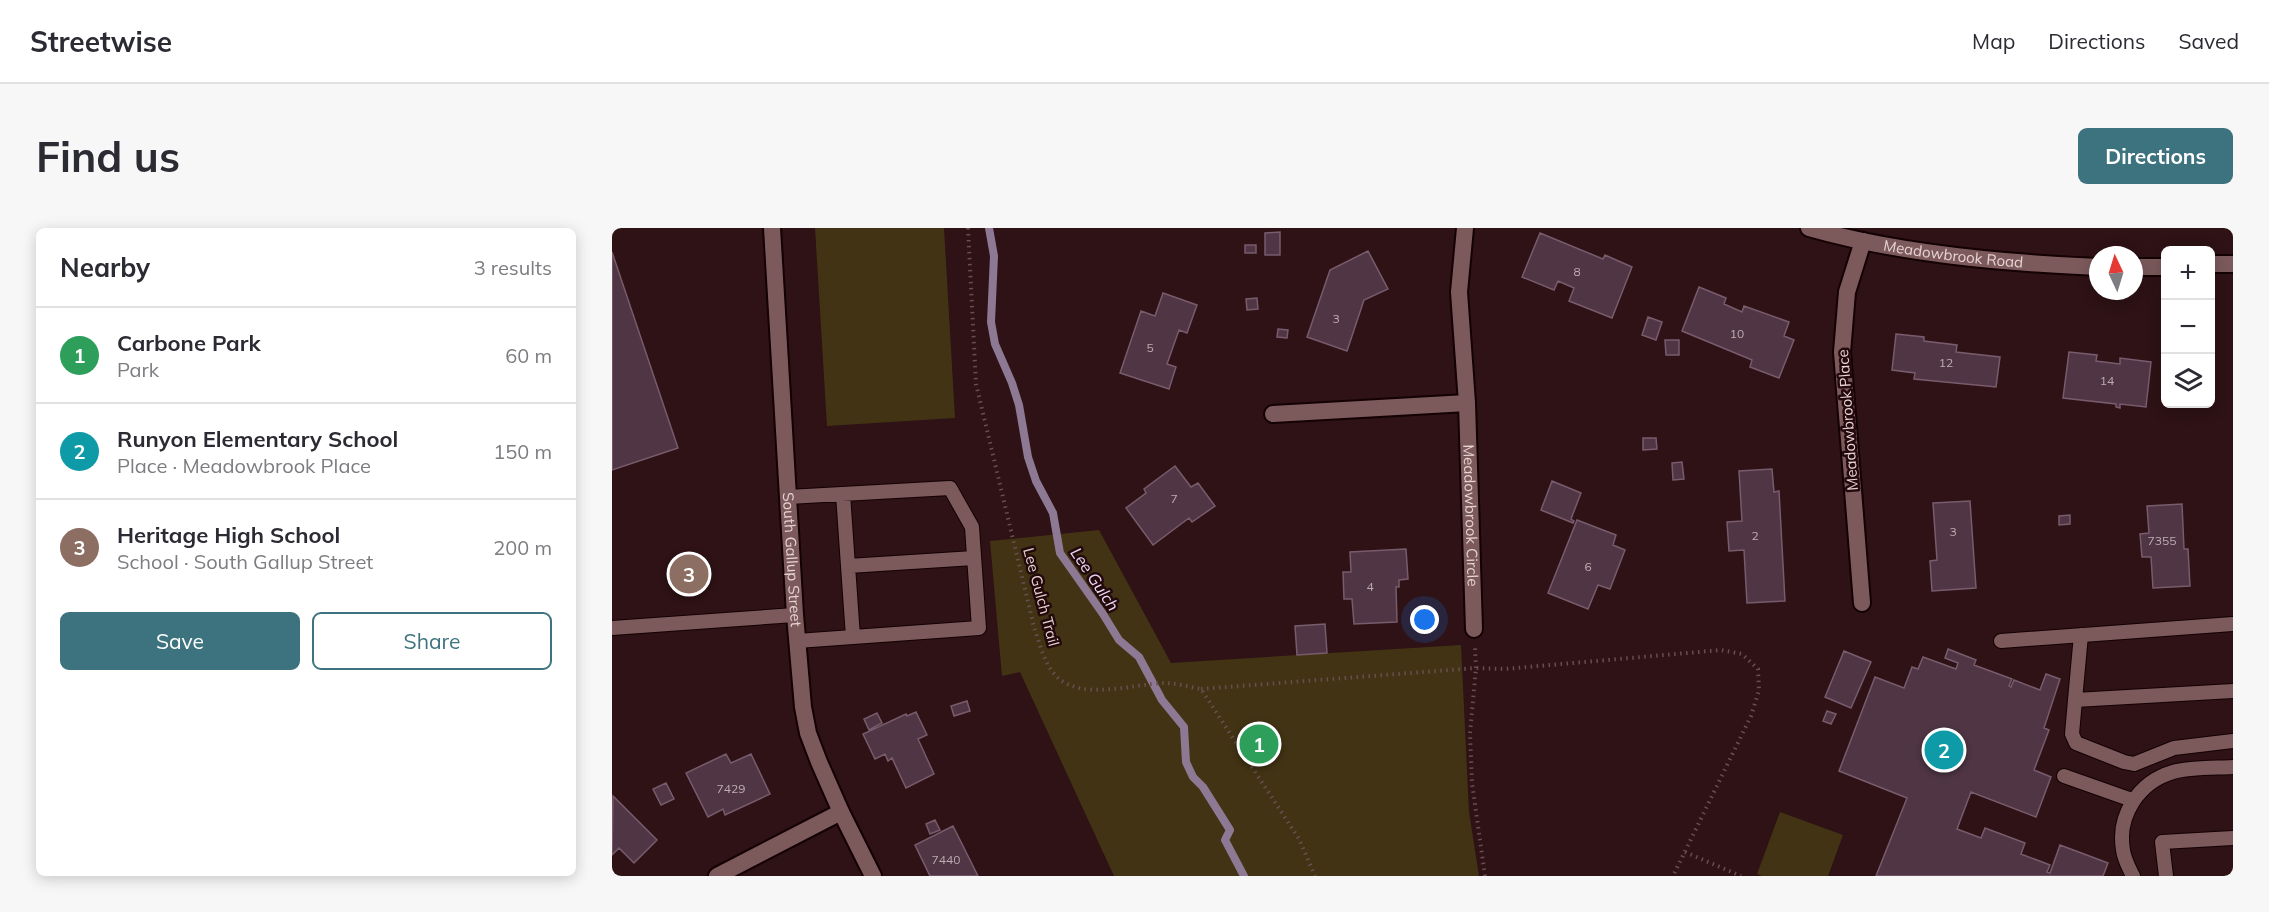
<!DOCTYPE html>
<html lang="en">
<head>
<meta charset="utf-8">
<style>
	body { margin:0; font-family:Mulish,sans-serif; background:#f7f7f7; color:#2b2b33 }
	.controls { position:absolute; right:18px; top:18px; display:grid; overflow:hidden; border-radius:9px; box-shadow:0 3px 15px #0003 }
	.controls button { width:54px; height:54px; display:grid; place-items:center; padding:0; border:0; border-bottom:2px solid #e1e1e2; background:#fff; color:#2b2b33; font:30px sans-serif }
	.compass { position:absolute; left:1477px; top:18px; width:54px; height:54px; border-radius:50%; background:#fff; box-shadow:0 3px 15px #0003; rotate:356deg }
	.you { position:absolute; left:813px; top:392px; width:21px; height:21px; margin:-15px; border:4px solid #fff; border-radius:50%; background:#1a73e8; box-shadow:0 0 0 9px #1a73e833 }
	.badge { display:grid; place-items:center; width:39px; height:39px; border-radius:50%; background:#3d737e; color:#fff; font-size:20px; font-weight:700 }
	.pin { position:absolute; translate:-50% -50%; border:3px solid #fff; box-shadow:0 2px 6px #0006 }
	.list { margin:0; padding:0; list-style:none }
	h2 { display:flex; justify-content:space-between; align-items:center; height:78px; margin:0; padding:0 24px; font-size:26px }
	h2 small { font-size:20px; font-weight:400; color:#7c7c81 }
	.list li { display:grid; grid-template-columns:39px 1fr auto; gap:18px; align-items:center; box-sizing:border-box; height:96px; padding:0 24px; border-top:2px solid #e1e1e2 }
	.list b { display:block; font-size:22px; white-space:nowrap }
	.list p { margin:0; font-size:20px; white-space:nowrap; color:#7c7c81 }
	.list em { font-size:20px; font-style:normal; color:#7c7c81 }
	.actions { display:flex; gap:12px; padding:18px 24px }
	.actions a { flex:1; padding:14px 0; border:2px solid #3d737e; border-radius:9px; text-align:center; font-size:21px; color:#3d737e }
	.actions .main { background:#3d737e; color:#fff }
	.icon { flex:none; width:33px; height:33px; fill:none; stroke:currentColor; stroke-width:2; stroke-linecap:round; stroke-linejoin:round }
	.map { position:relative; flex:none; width:1621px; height:648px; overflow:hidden; border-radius:9px }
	header { display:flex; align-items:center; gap:36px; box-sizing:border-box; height:84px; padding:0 30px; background:#fff; border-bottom:2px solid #e1e1e2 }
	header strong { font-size:28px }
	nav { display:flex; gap:33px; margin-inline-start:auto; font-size:21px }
	.intro { display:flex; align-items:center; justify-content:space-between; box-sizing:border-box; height:144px; padding:0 36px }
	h1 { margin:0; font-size:42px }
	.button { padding:15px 27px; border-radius:9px; background:#3d737e; color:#fff; font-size:21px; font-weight:700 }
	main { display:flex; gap:36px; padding:0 36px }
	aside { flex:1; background:#fff; border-radius:9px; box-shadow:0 3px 15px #0003 }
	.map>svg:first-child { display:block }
</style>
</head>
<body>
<header>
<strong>Streetwise</strong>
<nav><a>Map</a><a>Directions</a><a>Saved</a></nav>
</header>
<div class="intro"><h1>Find us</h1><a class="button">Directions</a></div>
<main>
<aside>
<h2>Nearby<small>3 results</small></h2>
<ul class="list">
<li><span class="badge" style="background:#2e9e5b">1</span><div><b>Carbone Park</b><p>Park</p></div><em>60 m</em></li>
<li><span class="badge" style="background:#0f9aa8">2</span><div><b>Runyon Elementary School</b><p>Place · Meadowbrook Place</p></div><em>150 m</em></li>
<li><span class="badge" style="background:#8d6e63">3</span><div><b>Heritage High School</b><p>School · South Gallup Street</p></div><em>200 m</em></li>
</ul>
<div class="actions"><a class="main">Save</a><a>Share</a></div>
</aside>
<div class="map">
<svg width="1621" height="648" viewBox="0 0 1621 648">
	<rect width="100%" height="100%" fill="#2e1215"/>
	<path fill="#423314" d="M203,0h129l11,190 -128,8z
		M487,302l72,133 290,-18 8,167 10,64h-365l-94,-204 -18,4 -12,-135z
		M1168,584l63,23 -15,41h-66l-5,-2z"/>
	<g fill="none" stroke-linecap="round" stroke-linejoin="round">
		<path stroke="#8e7995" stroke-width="8" d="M377,0l5,28 -3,66 4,22 17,39 7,22 9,52 8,24 17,32 7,40 43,61 16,26 20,17 23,43 22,27 2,35 7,15 10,10 27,43 -5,10 19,36"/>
	</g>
	<path fill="#503645" stroke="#785b6c" stroke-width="1.5" d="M668,4v23h-15v-22z
		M928,5l63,26 2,-4 27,12 -20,51 -43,-17 5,-13 -16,-7 -4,9 -32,-13z
		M633,17h11v8h-11z
		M756,23l20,38 -24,11 -17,51 -40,-14 23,-67z
		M0,24l66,196 -66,22z
		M1087,59l27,11 -2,6 18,8 2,-6 45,16 -5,14 10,4 -15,38 -29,-11 2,-7 -70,-29z
		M551,65l34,12 -10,28 -8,-3 -12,34 9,3 -7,22 -49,-16 21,-62 14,5z
		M645,70l1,11 -11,1 -1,-11z
		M1036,89l14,5 -6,18 -14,-5z
		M666,101l10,1 -1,8 -10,-1z
		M1284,106l28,3v4l33,4 -1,7 44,5 -4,30 -82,-8 1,-6 -23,-3z
		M1053,112h14v15h-13z
		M1457,124l28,3 -1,6 24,3v-6l31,4 -5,45 -26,-3v4l-4,-1v-3l-53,-6z
		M1031,210h13l1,11 -14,1z
		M1070,234l2,17 -11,1 -1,-17z
		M563,238l16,21 7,-4 17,23 -23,16 -3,-4 -36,27 -27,-37 20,-15 -2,-4z
		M1160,241l2,23 5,-1 6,110 -38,2 -3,-53 -15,1 -2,-29 15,-1 -3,-50z
		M940,253l29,12 -10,26 3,2 -1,2 -32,-13z
		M1358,273l6,87 -44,3 -2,-30 7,-1 -4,-57z
		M1570,276l2,45h4l2,37 -37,2 -2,-31h-9l-2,-23 9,-1 -2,-27z
		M1458,287v9l-11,1v-9z
		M965,292l39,15 -3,10 12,5 -15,39 -12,-4 -10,24 -40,-16z
		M794,321l2,30 -9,1v7h-3l1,35 -43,2 -2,-25h-8l-1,-27h8l-1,-20z
		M713,396l2,29 -30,2 -2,-29z
		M1336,421l28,11 -2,5 38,14 -3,7 2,1 3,-7 26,10 6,-16 14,5 -16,49 5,2 -15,40 17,7 -15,40 -65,-25 -14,37 24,9 4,-10 40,15 -4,11 29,11 -3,7 3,1 10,-28 48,18 -5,13h-227l31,-78 -68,-27 36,-94 29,11 8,-21 6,2 5,-12 33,12 2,-6 -13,-5z
		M1232,423l27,11 -20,46 -26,-11z
		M355,473l3,10 -16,5 -3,-10z
		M1215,483l9,3 -5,10 -8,-3z
		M304,484l11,23 -9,4 16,35 -28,14 -14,-30 -4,3 -3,-7 -10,5 -12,-25 43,-20 1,2z
		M265,485l5,10 -13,7 -5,-11z
		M114,526l5,9 20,-9 19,40 -45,21 -2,-6 -15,8 -22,-44z
		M54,555l8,16 -13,6 -8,-16z
		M1,568l44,44 -23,23 -15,-15 -7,7z
		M323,592l5,10 -10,4 -4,-10z
		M341,598l25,50h-48l-15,-31z"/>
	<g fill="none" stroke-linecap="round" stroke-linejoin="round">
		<defs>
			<path id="service" d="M231,266l5,72
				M176,269l162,-9 22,39 7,101 -182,13
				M0,400l183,-13
				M1469,407l-6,65 158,-9
				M241,409l-5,-71 126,-8
				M1389,413l232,-17
				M1463,472l-3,34 4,9 48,19 10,2 40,-16 59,-7
				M1452,548l68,24
				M1521,648c-4,-8 -9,-17 -10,-26 -6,-35 16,-68 50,-78 16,-5 42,-4 60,-5
				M1554,648l-4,-34 71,-4"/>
			<g id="minor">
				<path id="s1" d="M160,0l23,387 8,92 5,26 11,29 22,50 32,64"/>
				<path id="s2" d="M853,0l-6,64 8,111 7,226"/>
				<path id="s3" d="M1197,0c91,26 195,35 289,39"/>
				<path d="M1598,36h23"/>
				<path d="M1522,39h32"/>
				<path d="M661,186l194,-11"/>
				<path d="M1250,375l-20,-251 5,-60 16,-51"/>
				<path d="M105,648l124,-64"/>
			</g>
		</defs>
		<use href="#service" stroke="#140103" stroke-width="16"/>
		<use href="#minor" stroke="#140103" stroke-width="20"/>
		<path stroke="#684e50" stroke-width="4" stroke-dasharray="1.5 4.5" stroke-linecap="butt" d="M356,0l8,156 58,243c6,17 10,37 23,50 26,24 75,7 107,6 12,0 25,4 37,6l98,150 16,37
			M589,461l275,-21 -1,-21
			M1073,624l56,24
			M873,648l-13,-93 -2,-50 6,-65 29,1 216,-19 21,4 16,15 1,21 -8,26 -78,160"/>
		<use href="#service" stroke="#7c5a5c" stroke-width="14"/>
		<use href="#minor" stroke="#7c5a5c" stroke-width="16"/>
	</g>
	<g text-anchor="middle" stroke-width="5" stroke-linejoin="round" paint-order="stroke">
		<g font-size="12" fill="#c1acb0">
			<text x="965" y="48">8</text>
			<text x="724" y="95">3</text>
			<text x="1125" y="110">10</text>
			<text x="538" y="124">5</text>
			<text x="1334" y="139">12</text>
			<text x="1495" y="157">14</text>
			<text x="562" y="275">7</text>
			<text x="1341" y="308">3</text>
			<text x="1143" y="312">2</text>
			<text x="1550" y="317">7355</text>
			<text x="976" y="343">6</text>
			<text x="758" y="363">4</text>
			<text x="119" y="565">7429</text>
			<text x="334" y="636">7440</text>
		</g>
		<g font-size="15" fill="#e7d3d3" stroke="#23090c">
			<text dy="5" stroke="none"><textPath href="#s3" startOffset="147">Meadowbrook Road</textPath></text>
			<text transform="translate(1236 192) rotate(-94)" y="5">Meadowbrook Place</text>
			<text dy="5" stroke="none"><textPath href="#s2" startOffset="288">Meadowbrook Circle</textPath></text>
			<text dy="5" stroke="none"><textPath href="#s1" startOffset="332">South Gallup Street</textPath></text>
			<text transform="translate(429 369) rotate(75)" y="5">Lee Gulch Trail</text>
		</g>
		<g font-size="16" font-style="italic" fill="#eadcf7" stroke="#23090c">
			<text transform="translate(483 351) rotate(56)" y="6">Lee Gulch</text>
		</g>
	</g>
</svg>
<div class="controls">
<button>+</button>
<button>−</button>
<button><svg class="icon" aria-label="layers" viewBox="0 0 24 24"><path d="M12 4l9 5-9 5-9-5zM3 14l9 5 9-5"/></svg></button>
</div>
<svg class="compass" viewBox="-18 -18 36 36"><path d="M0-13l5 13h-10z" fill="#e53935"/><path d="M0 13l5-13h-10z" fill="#7c7c81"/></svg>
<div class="you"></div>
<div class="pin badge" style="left:647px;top:516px;background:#2e9e5b">1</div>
<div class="pin badge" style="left:1332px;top:522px;background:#0f9aa8">2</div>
<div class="pin badge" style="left:77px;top:346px;background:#8d6e63">3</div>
</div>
</main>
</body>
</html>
